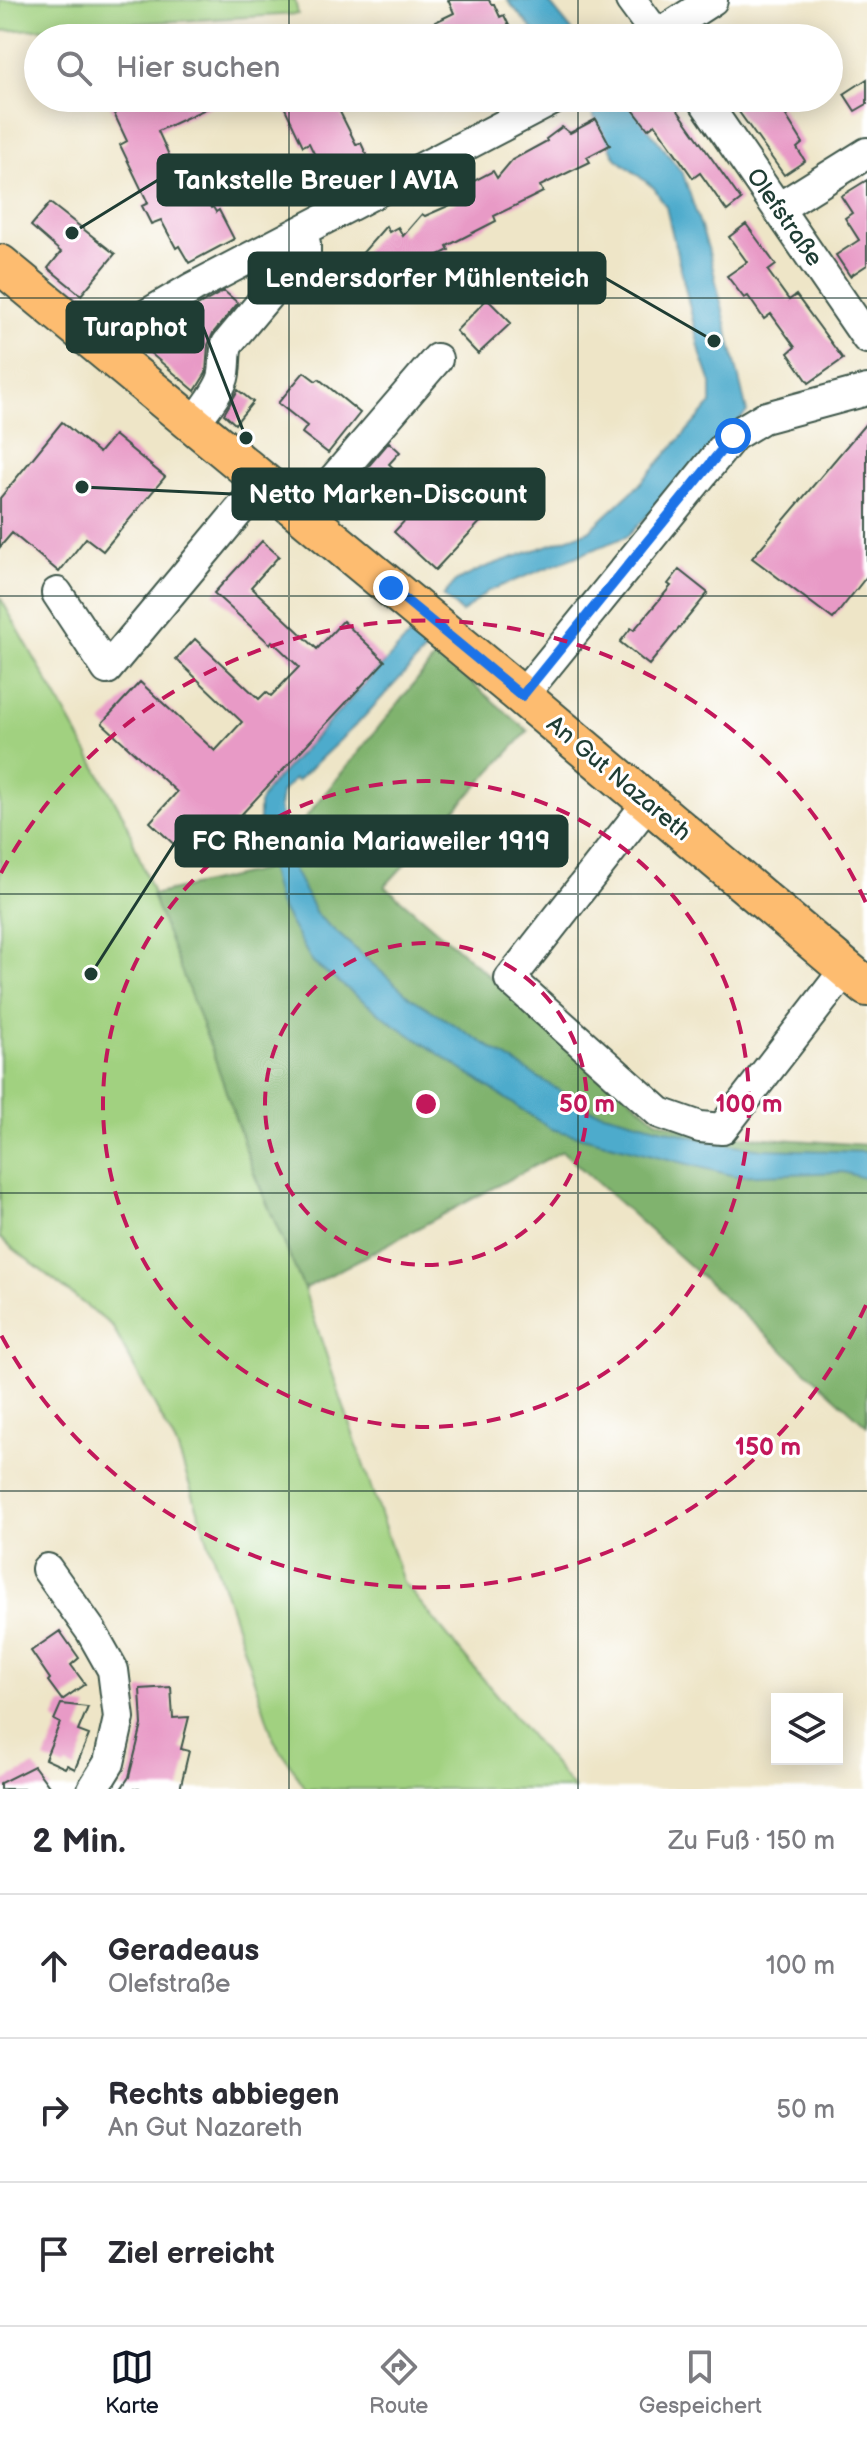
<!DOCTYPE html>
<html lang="de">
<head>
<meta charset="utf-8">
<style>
	body { margin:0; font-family:"Balsamiq Sans",sans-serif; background:#f2f2f3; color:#2b2b33 }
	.controls { position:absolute; right:24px; bottom:24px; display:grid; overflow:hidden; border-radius:0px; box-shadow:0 4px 20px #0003 }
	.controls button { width:72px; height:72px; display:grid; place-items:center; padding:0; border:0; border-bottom:2px solid #e1e1e2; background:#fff; color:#2b2b33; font:40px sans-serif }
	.stop { position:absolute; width:24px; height:24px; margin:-18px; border:6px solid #1a73e8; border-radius:50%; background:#fff }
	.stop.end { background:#1a73e8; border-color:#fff; box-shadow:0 2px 8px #0008 }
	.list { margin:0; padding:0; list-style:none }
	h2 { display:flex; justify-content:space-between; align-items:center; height:104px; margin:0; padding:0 32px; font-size:34px }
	h2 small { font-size:26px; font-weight:400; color:#7c7c81 }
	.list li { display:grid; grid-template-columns:52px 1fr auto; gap:24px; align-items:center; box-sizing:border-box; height:144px; padding:0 32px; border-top:2px solid #e1e1e2 }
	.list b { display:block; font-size:30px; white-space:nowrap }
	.list p { margin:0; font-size:26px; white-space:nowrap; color:#7c7c81 }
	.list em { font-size:26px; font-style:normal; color:#7c7c81 }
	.icon { flex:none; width:44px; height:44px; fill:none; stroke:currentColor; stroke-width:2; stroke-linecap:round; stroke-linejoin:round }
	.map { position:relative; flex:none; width:867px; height:1789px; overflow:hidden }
	.search { position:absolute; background:#fff; box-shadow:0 4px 20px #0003; left:24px; right:24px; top:24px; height:88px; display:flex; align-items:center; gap:20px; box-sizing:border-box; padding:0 28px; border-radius:44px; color:#7c7c81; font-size:30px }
	.sheet { height:536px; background:#fff }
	nav { display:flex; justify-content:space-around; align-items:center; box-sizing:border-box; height:112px; border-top:2px solid #e1e1e2; background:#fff; font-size:22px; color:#7c7c81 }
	nav a { display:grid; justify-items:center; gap:4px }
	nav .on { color:#111827 }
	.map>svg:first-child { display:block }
</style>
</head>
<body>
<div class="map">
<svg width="867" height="1789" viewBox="0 0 867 1789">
	<rect width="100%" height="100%" fill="#fff"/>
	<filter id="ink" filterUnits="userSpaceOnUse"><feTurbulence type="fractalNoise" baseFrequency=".0125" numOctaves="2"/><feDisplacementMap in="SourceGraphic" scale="16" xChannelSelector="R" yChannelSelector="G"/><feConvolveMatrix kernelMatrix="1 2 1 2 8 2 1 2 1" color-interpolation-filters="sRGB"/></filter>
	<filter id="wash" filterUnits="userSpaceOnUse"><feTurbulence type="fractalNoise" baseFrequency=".006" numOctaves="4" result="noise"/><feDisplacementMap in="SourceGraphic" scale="32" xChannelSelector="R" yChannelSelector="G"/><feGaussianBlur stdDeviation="1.8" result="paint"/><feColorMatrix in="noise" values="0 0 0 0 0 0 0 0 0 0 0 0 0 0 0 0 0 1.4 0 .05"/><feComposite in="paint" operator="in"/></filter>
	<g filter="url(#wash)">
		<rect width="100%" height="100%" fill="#eee5c7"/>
		<path fill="#a1d180" stroke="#60875a" stroke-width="2" d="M0,0h295l3,14 -298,17z
			M0,597l124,220 89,236 41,121 50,115 99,293 171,207h-268l-32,-49 -97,-293 -65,-121 -112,-88z"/>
		<path fill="#80b36e" stroke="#507851" stroke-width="2" d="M438,654l90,77 -143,155 271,234 39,13 172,12v281l-305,-275 -258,138 -50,-116 -41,-120 -61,-158 111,-25z"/>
		<path fill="#4dabcc" stroke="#367480" stroke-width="2" d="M507,0h40l31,38h-38z
			M584,98h41l58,76 25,74 39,164 -119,124 -140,55 -26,22 -19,-17 12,-14 28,-14 106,-37 50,-46 72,-81v-21l-10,-28 -35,-148 -12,-19 -38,-30z
			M412,633l13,10 3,5 -67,72 -64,61 -3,-2 -13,14 -2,14 13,60 25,48 93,82 179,112 124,33 50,7 104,3v27l-24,-7 -108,4 -184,-47 -157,-105 -81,-61 -35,-61 -19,-75v-23l8,-15z"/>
		<g id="blocks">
			<path fill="#e89ac6" d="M448,0h41l2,4h3l6,13 4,-2 11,23h-113l52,-25z
				M867,79v25l-12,7 -11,-17z
				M123,98h106l-71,33 20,44 10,-3 5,11 6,-3 12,28 2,-1 3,5 3,-2 15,29 -45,24 -10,-17 -3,2 -15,-28 -10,4 -9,-18 6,-3 -28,-58 7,-4 -17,-36z
				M280,98h83l-24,12 17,34 5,-1 13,28 -36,17 -11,-23 -6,3 -12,-25 -6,3z
				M624,98h45l72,102 -14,11 -27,-38 -7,5 -38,-54 -7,5z
				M729,98h46l28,45 -6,5 8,13 -21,14z
				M596,119l14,26 -23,12 3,5 -50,24 3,6 -49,24 2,5 -49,25 2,4 -58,29 3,5 -32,16 -15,-31 7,-4 -3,-5 9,-4 26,-30 3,6 9,-5 5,9 19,-22 3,2 32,-14 -4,-5 9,-4 8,-10 23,-12 4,7 15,-18 35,-19 -1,-2 16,-12 8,6z
				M867,180v85l-17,11 -14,-21 23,-15 -14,-22 7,-5 -11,-17z
				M50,203l65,51 -34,41 -33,-27 13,-16 -30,-26z
				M746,224l30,41 -8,6 21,29 7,-5 47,64 -34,24 -21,-30 7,-6 -24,-33 -7,5 -16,-23 -4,2 -17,-22 20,-14 -18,-25z
				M224,291l14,12 -25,30 -5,12 -2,28 -11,18 -46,-39 31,-36z
				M487,299l24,24 -33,31 -22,-23z
				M304,372l12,9 3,-2 41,34 -32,40 -26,-20 5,-7 -29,-23z
				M238,390l15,12 -18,22 -11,-10z
				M62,422l37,31 15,-18 51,42 -62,74 -17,-13 -27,34 -47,-39 -12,14v-49z
				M867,422v154l-34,43 -81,-61z
				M389,442l11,10 -11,12 12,11 -26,26 -20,-19z
				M443,480l41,38 -49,52 -41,-38z
				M262,541l17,15 -28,31 66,62 26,-28 42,40 -190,203 -45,-42 27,-30 -75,-69 38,-41 75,69 27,-29 -66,-63 19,-20 64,60 7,-7 5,4 28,-29 -27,-26 -2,3 -56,-51z
				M679,570l29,23 -59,72 -29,-23 11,-14 3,2 37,-44 -3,-2z
				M60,1631l19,27 -8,7 14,19 -23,16 -14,-19 2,-2 -19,-28z
				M171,1687l2,31 16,-1 -8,32 8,2 -9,38h-59l8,-12 13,-52 -2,-36z
				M61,1704l27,3 -10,24 11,4 -14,34 -8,-4 -2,3 -20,-9 15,-36 -6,-3z
				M34,1766l17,23h-51v-6z"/>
		</g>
	</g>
	<g filter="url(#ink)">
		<use href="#blocks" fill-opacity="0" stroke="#3e564a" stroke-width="2"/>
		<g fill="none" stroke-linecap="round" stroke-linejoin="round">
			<defs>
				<path id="minor" d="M631,0l28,38
					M653,38l59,-38
					M702,98l165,240
					M779,208l88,-55
					M97,344l97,-57 362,-189
					M194,424c9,-14 24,-30 29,-46 3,-11 1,-22 4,-34l56,-67 22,-24v-9l-4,-13
					M303,515l134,-156
					M57,593l50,76 156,-187
					M522,696l211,-260 30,-18 104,-28
					M648,803l-138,176 150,134 40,14 22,2 124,-160
					M47,1569l44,62 22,39 6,48 -10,45 -16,26"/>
				<path id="major" d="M0,264l522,432 345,291"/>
			</defs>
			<use href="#minor" stroke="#3e564a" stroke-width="34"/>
			<use href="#major" stroke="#3e564a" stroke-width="42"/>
			<use href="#minor" stroke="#fff" stroke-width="30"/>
			<use href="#major" stroke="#fdbc70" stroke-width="38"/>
		</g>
	</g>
	<g fill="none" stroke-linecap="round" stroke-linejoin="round" filter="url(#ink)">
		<path stroke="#1a73e8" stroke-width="10" d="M391,588l131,108 211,-260"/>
	</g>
	<path fill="none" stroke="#1f3d34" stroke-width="2" stroke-opacity="0.55" d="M289,0v38M578,0v38M289,98v1691M578,98v1691M0,298h867M0,596h867M0,894h867M0,1193h867M0,1491h867"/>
	<g fill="none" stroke="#c2185b" stroke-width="4" stroke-dasharray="14 10">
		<circle cx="426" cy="1104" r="161"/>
		<circle cx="426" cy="1104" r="323"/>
		<path d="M866 1305A484 484 0 0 1 1 1335M1 873A484 484 0 0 1 866 903"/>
	</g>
	<g text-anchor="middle" stroke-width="6" stroke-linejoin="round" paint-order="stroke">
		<g font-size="24" fill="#1f3d34" stroke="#fff">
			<text transform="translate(785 217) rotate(55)" y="8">Olefstraße</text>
			<text transform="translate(619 778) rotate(40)" y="8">An Gut Nazareth</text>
		</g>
	</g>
	<circle cx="426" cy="1104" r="12" fill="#c2185b" stroke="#fff" stroke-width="4"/>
	<g font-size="24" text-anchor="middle" font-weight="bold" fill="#c2185b" stroke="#fff" stroke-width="6" stroke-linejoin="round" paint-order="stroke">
		<text x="587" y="1112">50 m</text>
		<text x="749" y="1112">100 m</text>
		<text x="768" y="1455">150 m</text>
	</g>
	<path fill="none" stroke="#1f3d34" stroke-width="3" d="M72 233L158 180M714 341L605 278M246 438L203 327M82 487L233 494M91 974L176 841"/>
	<g fill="#1f3d34" stroke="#fff" stroke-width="3">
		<circle cx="72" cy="233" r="8"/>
		<circle cx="714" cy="341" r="8"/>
		<circle cx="246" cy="438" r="8"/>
		<circle cx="82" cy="487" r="8"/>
		<circle cx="91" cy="974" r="8"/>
	</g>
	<g fill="#1f3d34" stroke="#1f3d34" stroke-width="3">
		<rect x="158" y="155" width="316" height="50" rx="8"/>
		<rect x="249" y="253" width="356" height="50" rx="8"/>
		<rect x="67" y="302" width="136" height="50" rx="8"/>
		<rect x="233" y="469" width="311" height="50" rx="8"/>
		<rect x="176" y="816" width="391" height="50" rx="8"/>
	</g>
	<g font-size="26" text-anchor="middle" font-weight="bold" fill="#fff">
		<text x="316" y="189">Tankstelle Breuer | AVIA</text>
		<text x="427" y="287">Lendersdorfer Mühlenteich</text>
		<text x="135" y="336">Turaphot</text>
		<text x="388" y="503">Netto Marken-Discount</text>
		<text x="371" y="850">FC Rhenania Mariaweiler 1919</text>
	</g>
</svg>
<div class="controls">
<button><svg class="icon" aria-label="layers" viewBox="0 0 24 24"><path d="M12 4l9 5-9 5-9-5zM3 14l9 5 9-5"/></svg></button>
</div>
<div class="stop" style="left:733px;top:436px"></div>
<div class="stop end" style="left:391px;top:588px"></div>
<div class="search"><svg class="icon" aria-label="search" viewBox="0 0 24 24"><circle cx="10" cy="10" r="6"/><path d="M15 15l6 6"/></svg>Hier suchen</div>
</div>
<section class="sheet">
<h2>2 Min.<small>Zu Fuß · 150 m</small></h2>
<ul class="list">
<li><svg class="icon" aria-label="ahead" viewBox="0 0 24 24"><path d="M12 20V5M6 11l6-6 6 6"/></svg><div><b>Geradeaus</b><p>Olefstraße</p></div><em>100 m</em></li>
<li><svg class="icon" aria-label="right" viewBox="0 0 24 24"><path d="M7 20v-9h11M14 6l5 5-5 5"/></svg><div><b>Rechts abbiegen</b><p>An Gut Nazareth</p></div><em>50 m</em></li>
<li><svg class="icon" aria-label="arrive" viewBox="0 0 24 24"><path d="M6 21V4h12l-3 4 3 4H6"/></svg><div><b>Ziel erreicht</b></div></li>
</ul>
</section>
<nav>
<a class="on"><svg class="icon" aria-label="map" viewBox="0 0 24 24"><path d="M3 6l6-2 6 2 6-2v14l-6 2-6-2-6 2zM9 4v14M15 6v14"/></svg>Karte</a>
<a><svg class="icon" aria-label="directions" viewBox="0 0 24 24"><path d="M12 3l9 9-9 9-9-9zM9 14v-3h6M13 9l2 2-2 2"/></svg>Route</a>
<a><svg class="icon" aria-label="saved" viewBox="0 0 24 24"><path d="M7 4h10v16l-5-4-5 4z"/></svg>Gespeichert</a>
</nav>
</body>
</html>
